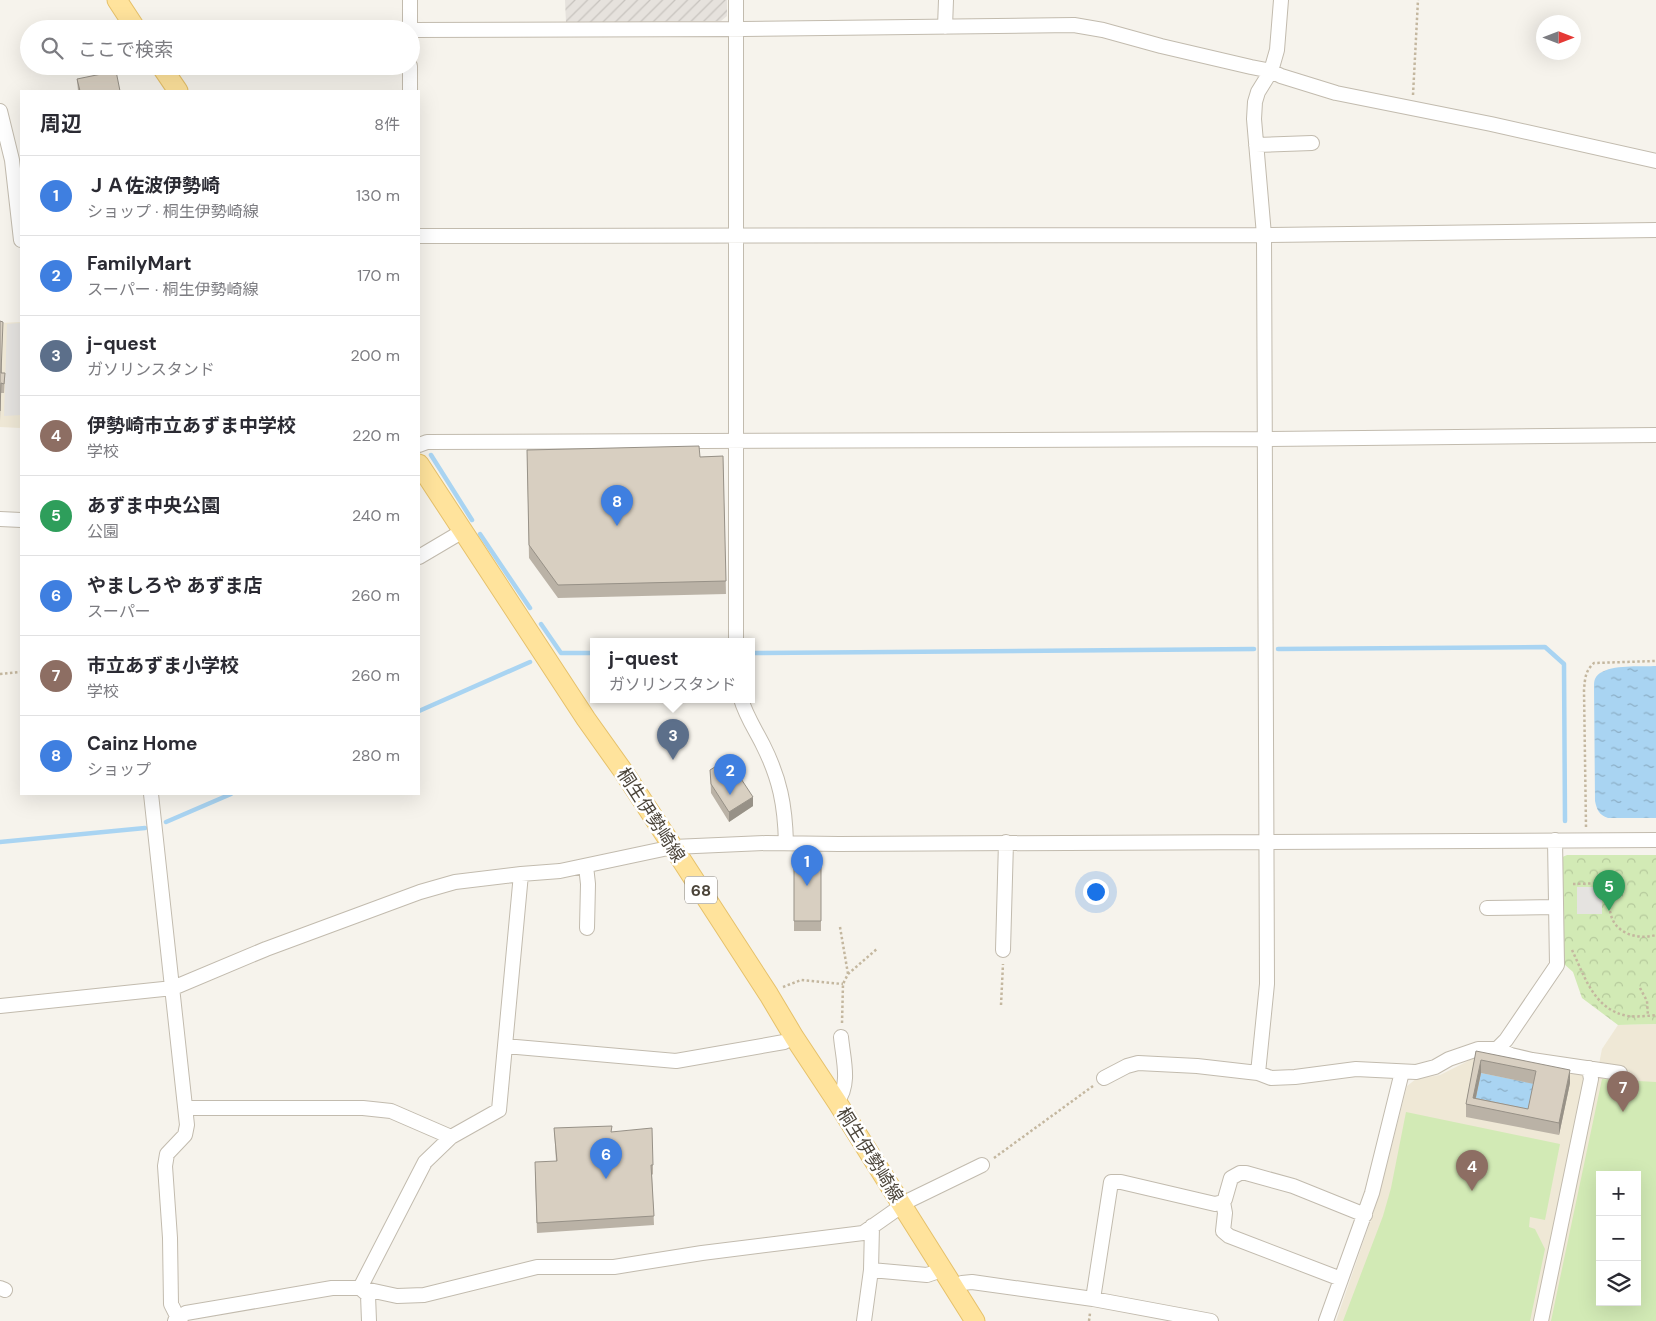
<!DOCTYPE html>
<html lang="ja">
<head>
<meta charset="utf-8">
<style>
	body { margin:0; font-family:"DM Sans","Noto Sans JP",sans-serif; background:#f7f7f7; color:#2b2b33 }
	.controls { position:absolute; right:15px; bottom:15px; display:grid; overflow:hidden; border-radius:0px; box-shadow:0 5px 20px #0002 }
	.controls button { width:45px; height:45px; display:grid; place-items:center; padding:0; border:0; border-bottom:1px solid #e1e1e2; background:#fff; color:#2b2b33; font:25px sans-serif }
	.compass { position:absolute; left:1536px; top:15px; width:45px; height:45px; border-radius:50%; background:#fff; box-shadow:0 5px 20px #0002; rotate:90deg }
	.you { position:absolute; left:1095px; top:891px; width:18px; height:18px; margin:-12px; border:4px solid #fff; border-radius:50%; background:#1a73e8; box-shadow:0 0 0 8px #1a73e833 }
	.badge { display:grid; place-items:center; width:32px; height:32px; border-radius:50%; background:#fc3f1d; color:#fff; font-size:16px; font-weight:700 }
	.pin { position:absolute; translate:-50% -41px; filter:drop-shadow(0 1px 2px #0008) }
	.pin::after { content:''; position:absolute; top:26px; width:18px; height:15px; background:inherit; clip-path:polygon(0 0,100% 0,50% 100%) }
	.popup { position:absolute; left:590px; top:638px; width:165px; height:65px; box-sizing:border-box; display:grid; place-content:center; border-radius:0px; background:#fff; filter:drop-shadow(0 1px 4px #0005); font-size:16px; white-space:nowrap; color:#7c7c81 }
	.popup b { font-size:19px; color:#2b2b33 }
	.popup::after { content:''; position:absolute; left:50%; top:100%; margin-left:-10px; border:10px solid transparent; border-top-color:#fff }
	.list { margin:0; padding:0; list-style:none }
	h2 { display:flex; justify-content:space-between; align-items:center; height:65px; margin:0; padding:0 20px; font-size:21px }
	h2 small { font-size:16px; font-weight:400; color:#7c7c81 }
	.list li { display:grid; grid-template-columns:32px 1fr auto; gap:15px; align-items:center; box-sizing:border-box; height:80px; padding:0 20px; border-top:1px solid #e1e1e2 }
	.list b { display:block; font-size:19px; white-space:nowrap }
	.list p { margin:0; font-size:16px; white-space:nowrap; color:#7c7c81 }
	.list em { font-size:16px; font-style:normal; color:#7c7c81 }
	.icon { flex:none; width:28px; height:28px; fill:none; stroke:currentColor; stroke-width:2; stroke-linecap:round; stroke-linejoin:round }
	.map { position:relative; flex:none; width:1656px; height:1321px; overflow:hidden }
	.search { position:absolute; background:#fff; box-shadow:0 5px 20px #0002; left:20px; top:20px; width:400px; height:55px; display:flex; align-items:center; gap:12px; box-sizing:border-box; padding:0 18px; border-radius:28px; color:#7c7c81; font-size:19px }
	.panel { position:absolute; background:#fff; box-shadow:0 5px 20px #0002; left:20px; top:90px; width:400px; height:705px; border-radius:0px }
	.map>svg:first-child { display:block }
</style>
</head>
<body>
<div class="map">
<svg width="1656" height="1321" viewBox="0 0 1656 1321">
	<defs>
		<pattern id="industrial-furrows" width="10" height="10" patternUnits="userSpaceOnUse" patternTransform="scale(1.25)"><rect width="10" height="10" fill="#e6e2dd"/><path d="M-1 1l2-2M0 10L10 0M9 11l2-2" fill="none" stroke="#c7c3be"/></pattern>
		<pattern id="park-crowns" width="20" height="18" patternUnits="userSpaceOnUse" patternTransform="scale(1.25)"><rect width="20" height="18" fill="#d2eab5"/><path d="M2 6a3 3 0 1 1 6 0M12 15a3 3 0 1 1 6 0" fill="none" stroke="#b6ca9c"/></pattern>
		<pattern id="water-ripples" width="26" height="14" patternUnits="userSpaceOnUse" patternTransform="scale(1.25)"><rect width="26" height="14" fill="#a9d4f2"/><path d="M2 4q2-2 4 0t4 0M15 11q2-2 4 0t4 0" fill="none" stroke="#8caec5"/></pattern>
	</defs>
	<rect width="100%" height="100%" fill="#f6f3ec"/>
	<path fill="url(#industrial-furrows)" d="M565,0h162v16l-6,5 -155,2z"/>
	<path fill="#efe8d6" fill-rule="evenodd" d="M21,322v106l-21,-1v-104z
		M1656,1024v297h-108l54,-272 16,-24zM1600,1175h37v127h-37z
		M1478,1056l104,17 3,9 -49,239h-200l42,-122 29,-113 9,-7 24,-4z"/>
	<path fill="#d2eab5" fill-rule="evenodd" d="M1602,1079l54,3v239h-105zM1600,1175h37v127h-37z
		M1406,1112l154,32 -15,76 -15,-3 -1,10 6,2 10,20 -15,72h-187l40,-105 8,-28z"/>
	<path fill="url(#park-crowns)" d="M1567,855h89v169l-38,1 -36,-27 -9,-26 -9,-8 -4,-106z"/>
	<path fill="#e5e3e0" d="M21,323v92l-17,1 3,-92z
		M1577,887h25v27h-25z"/>
	<path fill="url(#water-ripples)" d="M1656,666v152h-48c-9,-3 -11,-8 -13,-17l-1,-114c0,-3 0,-6 1,-8 7,-16 46,-12 61,-13z
		M1481,1073l55,11 -8,38 -55,-11z"/>
	<g fill="none" stroke-linecap="round" stroke-linejoin="round">
		<path stroke="#a9d4f2" stroke-width="4.5" d="M431,455l41,65
			M480,534l50,74
			M541,624l20,29h33
			M1278,649l267,-2 19,17 1,157
			M754,653l500,-4
			M419,711l111,-49
			M166,822l65,-28
			M0,842l145,-14"/>
		<defs>
			<path id="minor" d="M945,27l1,-27
				M410,29v-29
				M411,30l332,-1 331,-4 29,5 58,16 90,21 20,4 10,5 55,17 155,31 165,37
				M410,66v25
				M0,111l12,49 9,80
				M1256,145l56,-2
				M419,236l845,-1 392,-5
				M419,445l8,-3 839,-3 390,-4
				M0,519l21,1
				M419,557l44,-26
				M736,641v-641
				M741,699c5,17 14,30 22,46 17,34 22,60 23,98
				M151,794l36,331 -2,10 -18,19 -2,12 5,72 1,66 7,14
				M586,866l2,18 -1,44
				M1487,908l69,-1
				M1003,950l3,-108
				M0,1006l173,-18 93,-39 154,-57 35,-10 66,-8 39,-3 113,-24 93,-4 73,1 817,-4
				M505,1046l171,15 108,-19 10,-5
				M1497,1049l9,-9 51,-75 -2,-125
				M1258,1073l9,-89 -3,-749 -10,-116 1,-17 3,-10 13,-21 6,-21 4,-50
				M1104,1078l23,-12 11,-3 59,3 61,7 13,5 24,-1 61,-8 60,3 19,-5 14,-8 29,-10h19l14,6 21,5 88,13
				M837,1102c14,-18 6,-43 4,-65
				M186,1108h177l28,3 60,26
				M1223,1202l2,11 -2,18 6,5 112,43
				M871,1270l56,5 15,-5
				M0,1288l5,2
				M954,1288l8,-5 10,-1 121,17 118,22
				M1093,1299l18,-117h10l94,22 8,-2 2,-3 6,-21 9,-5h6l47,13 72,29
				M175,1321l11,-8 146,-25h28l37,8 27,-1 113,-28h77l88,-14 161,-20 47,-33 72,-35
				M369,1321l-1,-26 -8,-7 65,-126 26,-25 48,-27 22,-236
				M864,1321l7,-51 1,-44
				M1326,1321l46,-128 30,-121
				M1541,1321l50,-242 -2,-11"/>
			<path id="major" d="M117,0l19,29
				M161,66l17,25
				M419,464l167,255 37,52 50,76 96,148 25,42 43,65 138,219"/>
		</defs>
		<use href="#minor" stroke="#c2bbae" stroke-width="16"/>
		<use href="#major" stroke="#e6c16a" stroke-width="21"/>
		<path stroke="#c4b79f" stroke-width="2.5" stroke-dasharray="2.5 2.5" stroke-linecap="butt" d="M1413,95l5,-95
			M0,674l21,-2
			M1586,827l-2,-137c1,-11 1,-19 10,-27l62,-2
			M1573,884l37,-1c-1,11 -2,22 1,32 5,19 27,25 45,20
			M840,927l8,47
			M1572,950c13,27 22,60 56,66 9,1 19,0 28,-1
			M783,987l18,-7 42,4
			M1640,988l7,13 1,15
			M1001,1005l2,-41
			M842,1023l1,-39 5,-10 30,-26
			M994,1158l99,-72
			M1089,1321l1,-8"/>
		<use href="#minor" stroke="#fff" stroke-width="14"/>
		<use href="#major" stroke="#ffe39c" stroke-width="19"/>
	</g>
	<path fill="#bab2a6" fill-rule="evenodd" d="M77,79l43,12h-42z
		M0,321l2,52h3l-1,20h-3l-1,28z
		M527,450l173,7 23,-1 3,138 -168,4 -29,-40z
		M710,770l43,36 -24,16 -18,-29z
		M794,856h27v75h-27z
		M1476,1051l94,32 -11,52 -93,-18v-13zM1481,1073l53,11 -6,25 -52,-11z
		M554,1128l58,4 41,33v9l-1,1 2,50 -117,8 -2,-61 21,-11z"/>
	<path fill="#979187" d="M753,797v9l-24,16v-10z
		M1481,1060v13l-7,33 -1,-8z
		M1570,1070v13l-11,52v-12z"/>
	<path fill="#d8cfc1" stroke="#979187" fill-rule="evenodd" d="M116,71l4,20h-40l-3,-12z
		M0,321l3,1 -2,51h4l-1,11 -3,-1 -1,28z
		M699,446l1,11 23,-1 3,125 -168,4 -29,-40 -2,-95z
		M728,759l25,38 -24,15 -18,-28 -1,-14z
		M794,856h27v65h-27z
		M1476,1051l94,19 -11,53 -93,-19zM1481,1060l55,11 -8,38 -55,-11z
		M612,1126l-1,6 41,-4 1,37h-2l3,51 -117,7 -2,-61 22,-1 -3,-33z"/>
	<g text-anchor="middle" stroke-width="5" stroke-linejoin="round" paint-order="stroke">
		<rect fill="#fff" stroke="#817c74" stroke-width="1" x="685" y="876.5" width="32" height="27" rx="4"/>
		<g font-size="16" font-weight="bold" fill="#4b4439">
			<text x="701" y="896">68</text>
		</g>
		<g font-size="18" fill="#4b4439" stroke="#fff">
			<text transform="translate(651 815) rotate(57)" y="6">桐生伊勢崎線</text>
			<text transform="translate(870 1155) rotate(58)" y="6">桐生伊勢崎線</text>
		</g>
	</g>
</svg>
<div class="controls">
<button>+</button>
<button>−</button>
<button><svg class="icon" aria-label="layers" viewBox="0 0 24 24"><path d="M12 4l9 5-9 5-9-5zM3 14l9 5 9-5"/></svg></button>
</div>
<svg class="compass" viewBox="-18 -18 36 36"><path d="M0-13l5 13h-10z" fill="#e53935"/><path d="M0 13l5-13h-10z" fill="#7c7c81"/></svg>
<div class="you"></div>
<div class="pin badge" style="left:807px;top:886px;background:#3f7fe0">1</div>
<div class="pin badge" style="left:730px;top:795px;background:#3f7fe0">2</div>
<div class="pin badge" style="left:673px;top:760px;background:#5c6f8a">3</div>
<div class="popup"><b>j-quest</b>ガソリンスタンド</div>
<div class="pin badge" style="left:1472px;top:1191px;background:#8d6e63">4</div>
<div class="pin badge" style="left:1609px;top:911px;background:#2e9e5b">5</div>
<div class="pin badge" style="left:606px;top:1179px;background:#3f7fe0">6</div>
<div class="pin badge" style="left:1623px;top:1112px;background:#8d6e63">7</div>
<div class="pin badge" style="left:617px;top:526px;background:#3f7fe0">8</div>
<div class="search"><svg class="icon" aria-label="search" viewBox="0 0 24 24"><circle cx="10" cy="10" r="6"/><path d="M15 15l6 6"/></svg>ここで検索</div>
<section class="panel">
<h2>周辺<small>8件</small></h2>
<ul class="list">
<li><span class="badge" style="background:#3f7fe0">1</span><div><b>ＪＡ佐波伊勢崎</b><p>ショップ · 桐生伊勢崎線</p></div><em>130 m</em></li>
<li><span class="badge" style="background:#3f7fe0">2</span><div><b>FamilyMart</b><p>スーパー · 桐生伊勢崎線</p></div><em>170 m</em></li>
<li><span class="badge" style="background:#5c6f8a">3</span><div><b>j-quest</b><p>ガソリンスタンド</p></div><em>200 m</em></li>
<li><span class="badge" style="background:#8d6e63">4</span><div><b>伊勢崎市立あずま中学校</b><p>学校</p></div><em>220 m</em></li>
<li><span class="badge" style="background:#2e9e5b">5</span><div><b>あずま中央公園</b><p>公園</p></div><em>240 m</em></li>
<li><span class="badge" style="background:#3f7fe0">6</span><div><b>やましろや あずま店</b><p>スーパー</p></div><em>260 m</em></li>
<li><span class="badge" style="background:#8d6e63">7</span><div><b>市立あずま小学校</b><p>学校</p></div><em>260 m</em></li>
<li><span class="badge" style="background:#3f7fe0">8</span><div><b>Cainz Home</b><p>ショップ</p></div><em>280 m</em></li>
</ul>
</section>
</div>
</body>
</html>
